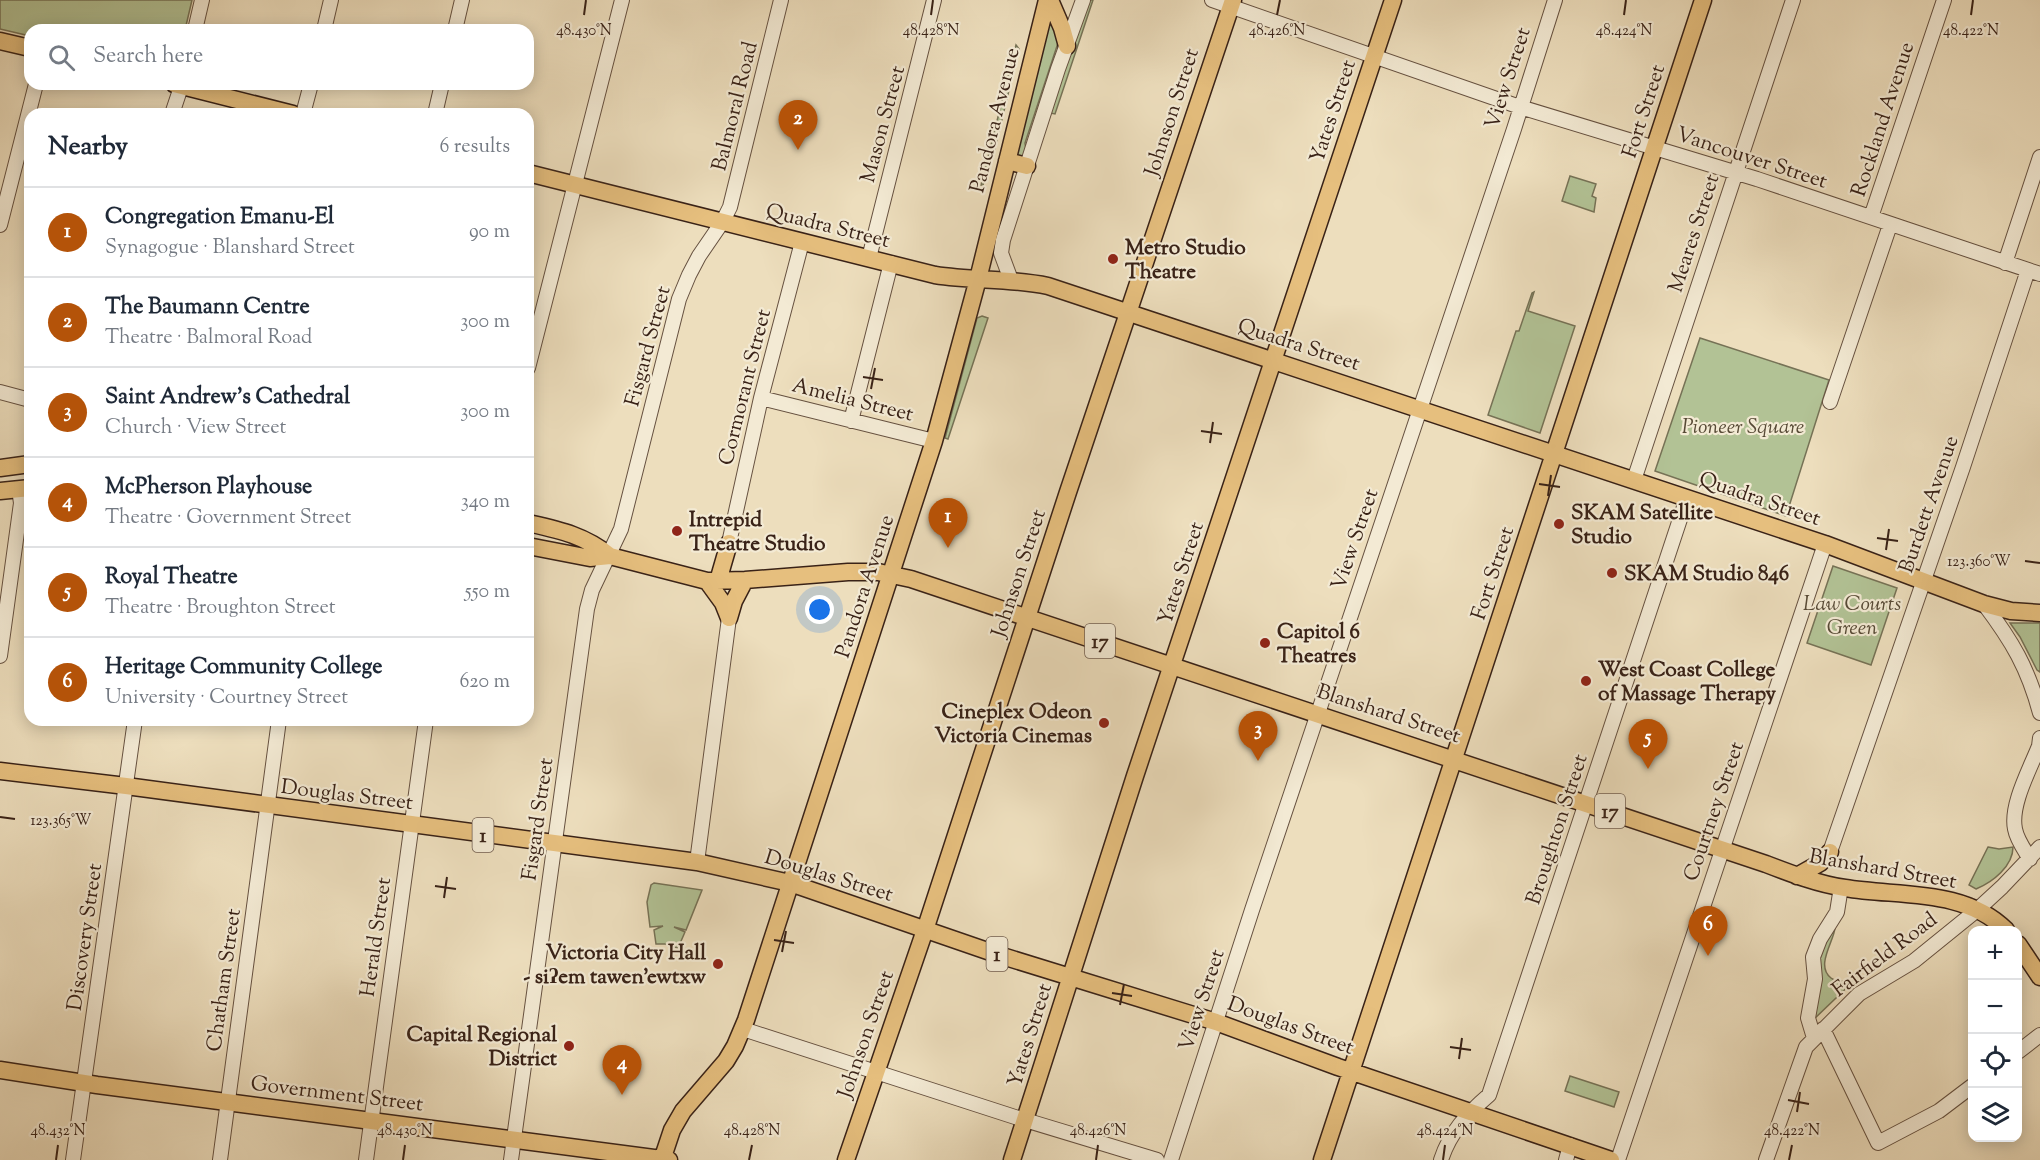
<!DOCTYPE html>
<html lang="en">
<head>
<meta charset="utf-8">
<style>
	body { margin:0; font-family:"Sorts Mill Goudy",serif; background:#f2f2f3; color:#1f2937 }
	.controls { position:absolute; right:18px; bottom:18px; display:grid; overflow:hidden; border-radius:12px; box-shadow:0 3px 15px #0003 }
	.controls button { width:54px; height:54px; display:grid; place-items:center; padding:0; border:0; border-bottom:2px solid #e0e1e3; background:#fff; color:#1f2937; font:30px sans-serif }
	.you { position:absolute; left:820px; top:610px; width:21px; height:21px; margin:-15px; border:4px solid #fff; border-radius:50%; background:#1a73e8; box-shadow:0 0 0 9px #1a73e833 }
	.badge { display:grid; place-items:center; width:39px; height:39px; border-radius:50%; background:#b45309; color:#fff; font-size:20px; font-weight:700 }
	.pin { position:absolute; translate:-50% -50px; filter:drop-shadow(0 2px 3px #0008) }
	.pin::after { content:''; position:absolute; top:32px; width:21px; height:18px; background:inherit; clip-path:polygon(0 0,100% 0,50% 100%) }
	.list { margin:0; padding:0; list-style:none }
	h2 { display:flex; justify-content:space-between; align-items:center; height:78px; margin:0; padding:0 24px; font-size:26px }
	h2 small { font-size:20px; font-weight:400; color:#747a83 }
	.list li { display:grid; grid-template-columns:39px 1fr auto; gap:18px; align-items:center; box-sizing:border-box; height:90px; padding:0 24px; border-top:2px solid #e0e1e3 }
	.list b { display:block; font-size:22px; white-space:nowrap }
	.list p { margin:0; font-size:20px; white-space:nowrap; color:#747a83 }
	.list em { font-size:20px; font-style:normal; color:#747a83 }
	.icon { flex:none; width:33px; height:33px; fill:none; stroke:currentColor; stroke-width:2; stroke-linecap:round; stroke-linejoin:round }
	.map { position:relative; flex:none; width:2040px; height:1160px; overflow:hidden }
	.search { position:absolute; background:#fff; box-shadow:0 3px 15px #0003; left:24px; top:24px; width:510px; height:66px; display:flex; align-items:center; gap:15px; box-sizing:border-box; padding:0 21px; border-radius:18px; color:#747a83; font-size:22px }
	.panel { position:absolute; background:#fff; box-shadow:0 3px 15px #0003; left:24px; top:108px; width:510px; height:618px; border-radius:18px }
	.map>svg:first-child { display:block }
</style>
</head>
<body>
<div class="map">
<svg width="2040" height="1160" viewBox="0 0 2040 1160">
	<rect width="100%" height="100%" fill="#eddebd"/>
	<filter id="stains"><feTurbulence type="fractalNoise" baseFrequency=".00333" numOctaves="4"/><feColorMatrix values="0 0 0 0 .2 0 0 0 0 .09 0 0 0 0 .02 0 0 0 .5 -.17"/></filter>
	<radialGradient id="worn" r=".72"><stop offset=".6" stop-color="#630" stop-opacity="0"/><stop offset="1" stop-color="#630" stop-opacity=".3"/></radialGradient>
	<path fill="#b2c295" stroke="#767256" stroke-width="1.5" d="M0,0h192l-7,30h-155v6l-30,-7z
		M1087,0h6l-38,114 -5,-1z
		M1051,14l7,29 -33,100 1,7 -2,7h-9z
		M1016,45l3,4 -24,99 -12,37h-2z
		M1570,176l26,8 -4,12 4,2 -2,14 -32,-11z
		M1534,292l-6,19 47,15 -35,107 -52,-18 28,-84h3l13,-38z
		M982,316l6,2 -40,121 -3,-1 32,-120z
		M1700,338l129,42 -43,136 -131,-45z
		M1833,566l64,22 -26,77 -64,-22z
		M2010,623h30v49l-3,-2 -17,-33z
		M1988,847l11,2 14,-2c0,19 -20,35 -37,42l-7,-4z
		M654,883l48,7 -16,40 -12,-3 11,5 -7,16 -13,-4h-9l-2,-14 9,-4 -13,1 -3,-25 4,-17z
		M1835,928c-1,13 -20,38 -4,50 9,7 19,1 28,-2l-47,45 7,-61 4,-13z
		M1570,1076l49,16 -5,15 -49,-16z"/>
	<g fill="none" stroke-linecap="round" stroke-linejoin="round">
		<defs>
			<path id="minor" d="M1212,0l308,107 237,72 283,95
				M195,30l7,-30
				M324,30l7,-30
				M455,30l7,-30
				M172,114l10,-30
				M303,114l8,-30
				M435,114l7,-30
				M1871,217l73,-217
				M0,225l36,-141
				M869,258l65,-258
				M2005,263l35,-106
				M1011,280l-10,-27 2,-13 55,-171 25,-69
				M528,368l94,-368
				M0,392l30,8
				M761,398l173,43
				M1830,402l60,-177
				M851,421l40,-158
				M1634,480l159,-480
				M729,543l32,-145 41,-156
				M1984,604c28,37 44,64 56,109
				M0,656l21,-153 -2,-14
				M1830,852l133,-385 65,-197
				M2030,859c-6,-10 -13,-19 -15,-30 -5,-24 15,-60 24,-83l1,-8
				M697,862l32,-244
				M743,1029l272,88 142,43
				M1823,1029l55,114 61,-32 33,-25
				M1814,1038l-6,-20 7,-39 -2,-22 7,-18 17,-27 4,-25
				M2018,1052l22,-17
				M73,1160l62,-440
				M220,1160l59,-440
				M366,1160l60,-440
				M511,1160l76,-551 5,-19 29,-61 58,-230 10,-24 10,-19 24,-35 7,-14 51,-207
				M1171,1160l81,-250 262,-781 41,-129
				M1441,1160c9,-28 26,-46 48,-65l198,-597
				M1566,1160l4,-15
				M1618,1160l207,-616
				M1766,1160l40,-113 53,-53 55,-33 63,-51 25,-23 38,-40"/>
			<path id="major" d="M1050,0l12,28 5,18
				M0,41l30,7
				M174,84l119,30
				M1007,161l20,5
				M528,173l407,102c38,6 76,3 113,11l777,258 159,60 27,7 29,2
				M0,468l30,-4
				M0,491l30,-3
				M528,523c31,7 56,12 82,33
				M528,546l62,12 20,-2 97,25 38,-1 103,-8h30l33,7 855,285c26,10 52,20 79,24 54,9 119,0 161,42
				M707,581l16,22 6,15
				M718,581l11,-38
				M729,618l5,-17 11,-21
				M0,771l126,15 571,76 93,21 209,72 217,67 122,45 273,93
				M1797,876l23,-13 10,-11
				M2018,944l22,33
				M0,1070l97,15 572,75
				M662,1160l10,-30 11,-19 43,-50 9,-15 11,-26 188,-579 44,-162 69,-279
				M846,1160l79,-230 143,-438 165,-492
				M1012,1160l123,-384 258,-776
				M1322,1160l381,-1160"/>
		</defs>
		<use href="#minor" stroke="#665140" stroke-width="16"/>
		<use href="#major" stroke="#392217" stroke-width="19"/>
		<use href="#minor" stroke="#f3ead4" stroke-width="14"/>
		<use href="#major" stroke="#e6bf7e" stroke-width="16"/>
	</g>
	<path fill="none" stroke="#392217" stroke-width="2" d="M584,15l2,-15M931,15l2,-15M1277,15l3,-15M1624,15l2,-15M1971,15l2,-15M863,377l20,3M871,389l4,-21M1201,431l21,3M1210,443l3,-21M1539,484l21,3M1548,496l3,-21M1877,538l21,3M1886,550l3,-21M2025,561l15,2M0,817l15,2M435,886l21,3M444,898l3,-21M774,940l20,3M782,952l4,-21M1112,993l20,3M1120,1005l4,-21M1450,1047l21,3M1459,1059l3,-21M1788,1100l21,4M1797,1112l3,-20M56,1160l2,-15M403,1160l2,-15M749,1160l3,-15M1096,1160l2,-15M1443,1160l2,-15M1789,1160l3,-15"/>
	<g fill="#8f2418" stroke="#f3ead4" stroke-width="2">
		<circle cx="1113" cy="259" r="6"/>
		<circle cx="1559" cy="524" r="6"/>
		<circle cx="677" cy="531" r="6"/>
		<circle cx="1612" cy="573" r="6"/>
		<circle cx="1265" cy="643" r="6"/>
		<circle cx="1586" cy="681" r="6"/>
		<circle cx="1104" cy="723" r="6"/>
		<circle cx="718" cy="964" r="6"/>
		<circle cx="569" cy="1046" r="6"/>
	</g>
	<g text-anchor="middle" stroke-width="4.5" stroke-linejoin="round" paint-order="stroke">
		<g fill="#f3ead4" stroke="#715e50" stroke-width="1.5">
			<rect x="1085" y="624" width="30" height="34" rx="4.5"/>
			<rect x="1595" y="794" width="30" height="34" rx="4.5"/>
			<rect x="472.5" y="818" width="21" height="34" rx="4.5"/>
			<rect x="986.5" y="937" width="21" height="34" rx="4.5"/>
		</g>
		<g font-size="20" font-weight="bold" fill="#392217">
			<text x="1100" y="648">17</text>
			<text x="1610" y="818">17</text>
			<text x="483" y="842">1</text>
			<text x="997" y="961">1</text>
		</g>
		<g font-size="21" fill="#392217" stroke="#f3ead4">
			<text transform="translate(1507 78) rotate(-72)" y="7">View Street</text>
			<text transform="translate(734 106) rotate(-76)" y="7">Balmoral Road</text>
			<text transform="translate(1332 111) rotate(-72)" y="7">Yates Street</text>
			<text transform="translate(1643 111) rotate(-72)" y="7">Fort Street</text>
			<text transform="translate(1171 112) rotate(-72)" y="7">Johnson Street</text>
			<text transform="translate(1882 119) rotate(-72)" y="7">Rockland Avenue</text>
			<text transform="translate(994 120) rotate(-76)" y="7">Pandora Avenue</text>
			<text transform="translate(882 124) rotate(-75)" y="7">Mason Street</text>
			<text transform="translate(1752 157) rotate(18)" y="7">Vancouver Street</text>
			<text transform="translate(828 225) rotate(14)" y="7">Quadra Street</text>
			<text transform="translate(1693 233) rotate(-72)" y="7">Meares Street</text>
			<text transform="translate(1299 344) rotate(18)" y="7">Quadra Street</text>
			<text transform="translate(647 346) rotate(-75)" y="7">Fisgard Street</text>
			<text transform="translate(744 387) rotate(-76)" y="7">Cormorant Street</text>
			<text transform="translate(853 399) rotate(14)" y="7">Amelia Street</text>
			<text transform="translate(1760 498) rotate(19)" y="7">Quadra Street</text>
			<text transform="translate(1928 504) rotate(-71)" y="7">Burdett Avenue</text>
			<text transform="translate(1354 539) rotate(-71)" y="7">View Street</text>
			<text transform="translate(1018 573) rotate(-72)" y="7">Johnson Street</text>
			<text transform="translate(1180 573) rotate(-72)" y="7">Yates Street</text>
			<text transform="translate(1492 573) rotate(-72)" y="7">Fort Street</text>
			<text transform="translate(864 586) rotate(-72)" y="7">Pandora Avenue</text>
			<text transform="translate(1389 713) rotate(18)" y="7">Blanshard Street</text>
			<text transform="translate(347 794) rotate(7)" y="7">Douglas Street</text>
			<text transform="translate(1713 811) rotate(-71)" y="7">Courtney Street</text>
			<text transform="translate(537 819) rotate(-82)" y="7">Fisgard Street</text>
			<text transform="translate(1556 829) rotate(-72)" y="7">Broughton Street</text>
			<text transform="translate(1883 868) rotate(10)" y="7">Blanshard Street</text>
			<text transform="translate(829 875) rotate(17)" y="7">Douglas Street</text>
			<text transform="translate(84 937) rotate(-82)" y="7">Discovery Street</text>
			<text transform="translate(375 937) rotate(-82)" y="7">Herald Street</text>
			<text transform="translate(1884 954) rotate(-37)" y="7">Fairfield Road</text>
			<text transform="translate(223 980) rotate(-82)" y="7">Chatham Street</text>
			<text transform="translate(1201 1000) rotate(-72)" y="7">View Street</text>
			<text transform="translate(1291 1025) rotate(20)" y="7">Douglas Street</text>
			<text transform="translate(865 1034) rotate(-71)" y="7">Johnson Street</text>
			<text transform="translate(1029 1035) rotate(-73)" y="7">Yates Street</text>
			<text transform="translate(337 1093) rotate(7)" y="7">Government Street</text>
		</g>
		<g font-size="21" font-weight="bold" fill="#392217" stroke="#f3ead4" text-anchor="start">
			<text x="1125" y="254">Metro Studio<tspan x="1125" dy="24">Theatre</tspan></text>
			<text x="1571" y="519">SKAM Satellite<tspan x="1571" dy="24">Studio</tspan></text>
			<text x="689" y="526">Intrepid<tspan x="689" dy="24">Theatre Studio</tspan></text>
			<text x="1624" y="580">SKAM Studio 846</text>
			<text x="1277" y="638">Capitol 6<tspan x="1277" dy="24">Theatres</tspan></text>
			<text x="1598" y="676">West Coast College<tspan x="1598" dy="24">of Massage Therapy</tspan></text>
			<text x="1092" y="718" text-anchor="end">Cineplex Odeon<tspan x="1092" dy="24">Victoria Cinemas</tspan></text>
			<text x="706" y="959" text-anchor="end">Victoria City Hall<tspan x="706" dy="24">- siʔem tawen’ewtxw</tspan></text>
			<text x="557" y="1041" text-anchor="end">Capital Regional<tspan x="557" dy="24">District</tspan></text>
		</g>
		<g font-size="21" font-style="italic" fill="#574a36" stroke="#f3ead4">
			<text x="1743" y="433">Pioneer Square</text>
			<text x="1852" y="610">Law Courts<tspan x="1852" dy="24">Green</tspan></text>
		</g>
	</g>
	<g font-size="15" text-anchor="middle" fill="#392217" stroke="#f3ead4" stroke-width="4.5" stroke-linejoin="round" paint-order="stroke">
		<text x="584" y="35">48.430°N</text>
		<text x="931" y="35">48.428°N</text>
		<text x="1277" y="35">48.426°N</text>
		<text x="1624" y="35">48.424°N</text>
		<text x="1971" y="35">48.422°N</text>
		<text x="1979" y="566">123.360°W</text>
		<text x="61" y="825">123.365°W</text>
		<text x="58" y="1135">48.432°N</text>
		<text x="405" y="1135">48.430°N</text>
		<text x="752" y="1135">48.428°N</text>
		<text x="1098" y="1135">48.426°N</text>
		<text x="1445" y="1135">48.424°N</text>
		<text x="1792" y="1135">48.422°N</text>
	</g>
	<rect width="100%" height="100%" filter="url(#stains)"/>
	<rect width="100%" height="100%" fill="url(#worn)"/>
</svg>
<div class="controls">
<button>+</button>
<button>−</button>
<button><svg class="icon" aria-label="locate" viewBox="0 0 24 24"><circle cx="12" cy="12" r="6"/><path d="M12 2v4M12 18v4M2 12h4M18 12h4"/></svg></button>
<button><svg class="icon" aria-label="layers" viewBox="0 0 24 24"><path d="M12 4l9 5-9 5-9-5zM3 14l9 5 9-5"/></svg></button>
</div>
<div class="you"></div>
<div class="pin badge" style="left:948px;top:548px">1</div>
<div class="pin badge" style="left:798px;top:150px">2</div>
<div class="pin badge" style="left:1258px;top:761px">3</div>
<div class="pin badge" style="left:622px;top:1095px">4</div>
<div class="pin badge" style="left:1648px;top:769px">5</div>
<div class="pin badge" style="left:1708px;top:956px">6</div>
<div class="search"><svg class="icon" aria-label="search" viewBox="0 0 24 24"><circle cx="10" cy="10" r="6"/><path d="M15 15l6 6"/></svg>Search here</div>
<section class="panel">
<h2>Nearby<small>6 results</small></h2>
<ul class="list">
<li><span class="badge">1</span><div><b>Congregation Emanu-El</b><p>Synagogue · Blanshard Street</p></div><em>90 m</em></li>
<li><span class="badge">2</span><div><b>The Baumann Centre</b><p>Theatre · Balmoral Road</p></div><em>300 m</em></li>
<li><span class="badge">3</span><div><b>Saint Andrew's Cathedral</b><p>Church · View Street</p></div><em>300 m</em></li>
<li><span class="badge">4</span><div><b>McPherson Playhouse</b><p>Theatre · Government Street</p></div><em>340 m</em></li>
<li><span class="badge">5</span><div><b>Royal Theatre</b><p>Theatre · Broughton Street</p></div><em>550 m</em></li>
<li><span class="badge">6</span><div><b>Heritage Community College</b><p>University · Courtney Street</p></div><em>620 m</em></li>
</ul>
</section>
</div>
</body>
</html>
